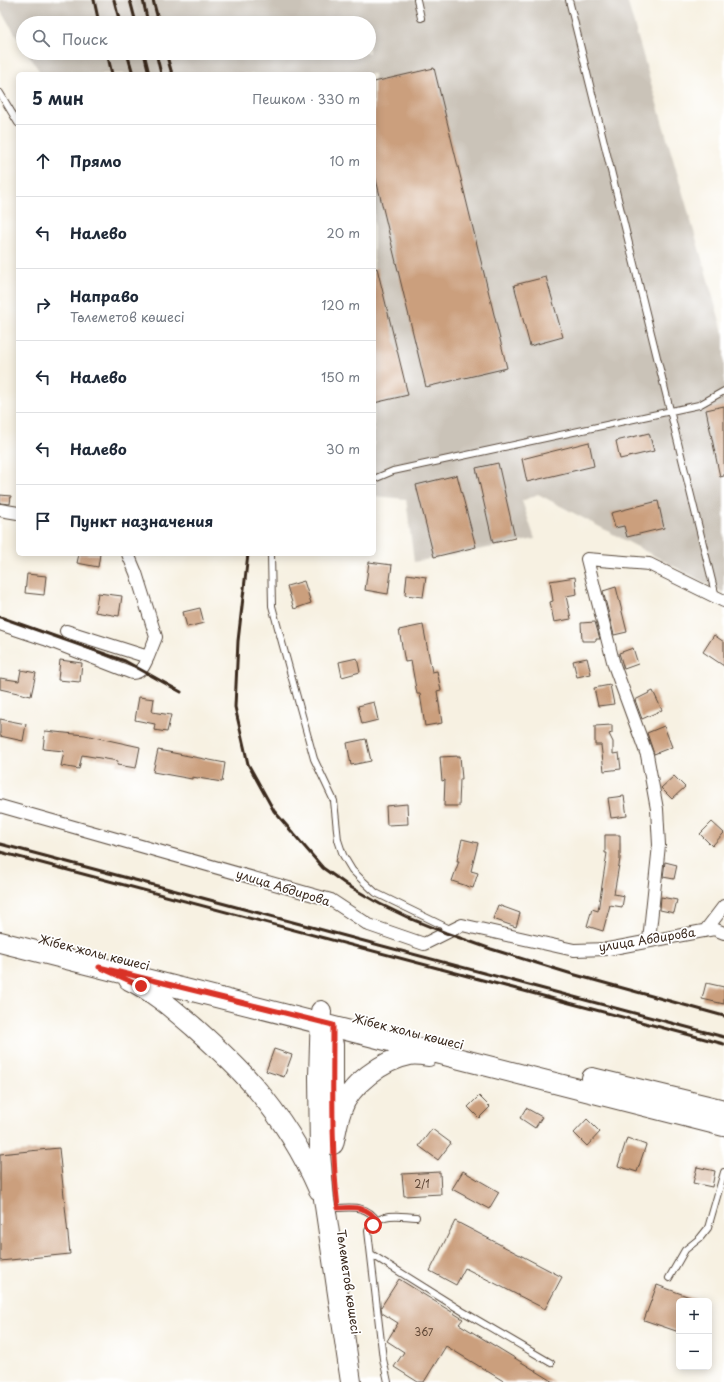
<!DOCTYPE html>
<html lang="ru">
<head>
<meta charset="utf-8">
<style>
	body { margin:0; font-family:"Playpen Sans",sans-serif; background:#f2f2f3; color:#1f2937 }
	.controls { position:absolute; right:12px; bottom:12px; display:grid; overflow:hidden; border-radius:6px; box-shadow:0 2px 10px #0003 }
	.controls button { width:36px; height:36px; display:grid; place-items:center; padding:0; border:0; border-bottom:1px solid #e0e1e3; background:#fff; color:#1f2937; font:20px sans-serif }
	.stop { position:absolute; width:12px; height:12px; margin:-9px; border:3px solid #d93025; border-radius:50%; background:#fff }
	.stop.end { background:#d93025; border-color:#fff; box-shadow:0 1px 4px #0008 }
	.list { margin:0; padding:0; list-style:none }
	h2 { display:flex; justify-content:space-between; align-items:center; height:52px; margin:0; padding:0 16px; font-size:17px }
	h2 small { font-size:13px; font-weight:400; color:#747a83 }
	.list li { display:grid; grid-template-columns:26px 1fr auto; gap:12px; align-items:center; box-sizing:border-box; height:72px; padding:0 16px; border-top:1px solid #e0e1e3 }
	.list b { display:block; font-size:15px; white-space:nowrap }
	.list p { margin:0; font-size:13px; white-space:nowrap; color:#747a83 }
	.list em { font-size:13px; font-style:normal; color:#747a83 }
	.icon { flex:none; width:22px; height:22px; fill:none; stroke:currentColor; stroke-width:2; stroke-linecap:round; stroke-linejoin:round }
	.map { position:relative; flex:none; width:724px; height:1382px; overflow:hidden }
	.search { position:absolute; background:#fff; box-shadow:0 2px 10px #0003; left:16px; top:16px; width:360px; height:44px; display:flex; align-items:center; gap:10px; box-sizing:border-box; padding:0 14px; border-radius:22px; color:#747a83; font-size:15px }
	.panel { position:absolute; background:#fff; box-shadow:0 2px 10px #0003; left:16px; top:72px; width:360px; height:484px; border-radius:6px }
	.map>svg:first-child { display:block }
</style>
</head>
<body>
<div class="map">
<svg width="724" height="1382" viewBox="0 0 724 1382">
	<rect width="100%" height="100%" fill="#fff"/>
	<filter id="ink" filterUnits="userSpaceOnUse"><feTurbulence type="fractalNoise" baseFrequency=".025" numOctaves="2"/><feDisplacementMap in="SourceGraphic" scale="8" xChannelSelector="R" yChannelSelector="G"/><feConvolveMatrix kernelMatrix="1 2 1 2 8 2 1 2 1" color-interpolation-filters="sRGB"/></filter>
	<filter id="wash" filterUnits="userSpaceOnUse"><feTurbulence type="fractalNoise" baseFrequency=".012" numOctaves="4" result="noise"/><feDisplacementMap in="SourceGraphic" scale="16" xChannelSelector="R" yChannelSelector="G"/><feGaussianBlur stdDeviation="0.9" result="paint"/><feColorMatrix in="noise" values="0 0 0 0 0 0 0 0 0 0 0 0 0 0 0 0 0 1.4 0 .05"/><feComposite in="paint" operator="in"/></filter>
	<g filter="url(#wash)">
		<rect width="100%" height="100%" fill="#f7f1e2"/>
		<path fill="#cac3b8" d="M0,0h627l97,335v258l-186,-99 -16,7 13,38 -121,23 -8,-63 -32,-3v-422h-333l-13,-21h341v-30h-346v23l-23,-36z"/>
		<g id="blocks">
			<path fill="#cb9f7d" d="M434,68l73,300 -81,19 -52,-216v-89z
				M377,268l31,127 -34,8v-134z
				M546,277l17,60 -33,9 -16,-61z
				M724,406v70l-4,1 -14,-67z
				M649,433l5,18 -34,8 -4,-18z
				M589,442l5,24 -67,16 -5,-23z
				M498,463l17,75 -22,5 -17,-75z
				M457,475l19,72 -42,10 -18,-72z
				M0,495l11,1 -1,8 -10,-1z
				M658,501l6,27 -37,9 -3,-11 -9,2 -4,-15z
				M79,554h21l-2,13 -21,-4z
				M369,562l23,3 -4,29 -23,-4z
				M27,574l19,2 -2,19 -19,-2z
				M407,574l19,3 -3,20 -18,-2z
				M575,577l2,17 -11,2 5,23 -17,3 -4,-20 3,-1 -3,-20z
				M304,581l7,22 -17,6 -7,-23z
				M616,587l11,45 -13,3 -11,-44z
				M98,593l24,3 -3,20 -24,-4z
				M200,608l4,15 -17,4 -4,-15z
				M595,622l5,17h-4v2h-14l-1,-18z
				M423,625l9,47 5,-1 4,19 -4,1 5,32 -17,3 -5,-32h-3l-6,-33 -6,1 -6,-32z
				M714,635l10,7v24l-21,-14z
				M633,648l5,16 -14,5 -5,-16z
				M357,658l3,14 -18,5 -3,-15z
				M587,658l4,16 -14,3 -4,-16z
				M60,660l22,3 -2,19 -22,-2z
				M21,670l15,3 -5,23 -31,-7v-11l19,3z
				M610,685l4,19 -16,2 -4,-18z
				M653,691l9,19 -20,9 -7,-19z
				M139,697l15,2 -2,13 19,3 -4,17 -13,-2 1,-6 -20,-4z
				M374,702l4,18 -16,4 -4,-18z
				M0,719l26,5 -3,17 -23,-5z
				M612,725v8l-3,1 4,8v12l6,-1 2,16 -17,2 -3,-26h-6v-19z
				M664,726l8,21 -18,7 -7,-21z
				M45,731l40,4 55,12 -4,21 -19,-3 1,-4 -36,-6 -3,14 -18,-3 3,-15 -21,-2z
				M366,739l5,22 -20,4 -4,-22z
				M158,750l67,13 -3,19 -30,-5v2l-39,-7z
				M460,756l2,23h-2l-1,27h-15l1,-26 -3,1 -2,-24z
				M674,776l11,11 -13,12 -11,-11z
				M624,796l3,20 -16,2 -3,-20z
				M407,804l1,20 -21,1 -1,-19z
				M712,822l12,11 -12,13 -12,-12z
				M605,835h15v24l-6,35 10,2 -2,11 -12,-2 -7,26 -16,-5 5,-17 6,2 9,-58h-2z
				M462,839l16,4 -7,28 7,2 -5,15 -21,-7 7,-20h-2z
				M665,862l12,3 -3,14 -11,-2z
				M661,897l16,3 -3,13 -14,-3z
				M498,905l22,8 -4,14 -23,-8z
				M706,983l18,4v17l-22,-5z
				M274,1049l18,6 -8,22 -18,-6z
				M479,1096l11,11 -11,11 -11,-11z
				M526,1108l16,9 -7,11 -15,-10z
				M587,1119l13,13 -13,14 -13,-13z
				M432,1129l19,14 -13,17 -19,-14z
				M627,1138l19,7 -9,27 -19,-6z
				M59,1148l11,106 -70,7v-107z
				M697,1167l18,4 -3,16 -19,-4z
				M463,1171l36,21 -10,17 -37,-20z
				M440,1172l1,22 -37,2 -2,-22z
				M455,1221l107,56 -17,32 -80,-41 -9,17 -26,-14z
				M399,1279l64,40 -4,5 95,58h-49l-59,-36 -22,36h-6l-24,-15 10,-15 -17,-11 11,-18 -16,-10 -1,-6z
				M657,1285l41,15v1h-19v31l-35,-12z"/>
		</g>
	</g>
	<g filter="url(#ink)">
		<use href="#blocks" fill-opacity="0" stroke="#57483b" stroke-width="1"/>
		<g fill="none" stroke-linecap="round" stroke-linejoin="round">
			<defs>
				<path id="service" d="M417,0l4,18
					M569,0l147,597
					M0,93l18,30
					M374,479l19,-8 306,-66 25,-14
					M271,554l1,52 42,153 20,42 4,39 5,15 9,15 10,10 14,13 76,37
					M338,1208c16,-1 30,-2 39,13
					M371,1254l91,57 89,52
					M669,1278l16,-28 15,-12 8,-10 16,-56
					M388,1382l-5,-23 -15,-128c13,-20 27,-15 48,-14"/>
				<path id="minor" d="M0,510l18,3
					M0,624l45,15 87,34c10,0 12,-8 16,-16
					M66,631l82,26 8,-20 -20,-64 -8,-19
					M0,806l331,94 38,25 55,19 38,-19 112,25 34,-1 106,-20 10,4
					M705,931l19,-25
					M649,940l10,-95 -2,-36 -10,-54 -33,-90 -27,-106 62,5 75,37"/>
				<path id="primary" d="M0,942l724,184
					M129,980c24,11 46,31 66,48 20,18 41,37 58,57 27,31 50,68 66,105
					M321,1011l-2,66 1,76 4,46 27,183
					M333,1044v76
					M592,1078l132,32
					M333,1144c3,-11 4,-22 8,-33 8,-26 42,-51 69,-56 5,-1 12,0 18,1"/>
			</defs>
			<use href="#service" stroke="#57483b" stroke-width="8"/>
			<use href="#minor" stroke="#57483b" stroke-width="14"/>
			<use href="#primary" stroke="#57483b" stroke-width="22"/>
			<use href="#service" stroke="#fff" stroke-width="6"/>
			<use href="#minor" stroke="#fff" stroke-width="12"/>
			<use href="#primary" stroke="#fff" stroke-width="20"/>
			<path stroke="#3b2a1e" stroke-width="3" d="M94,0l5,23
				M114,0l6,23
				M130,0l6,23
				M143,0l5,23
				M153,0l6,23
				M107,53l5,21
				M127,53l6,21
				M144,53l5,21
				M156,53l5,21
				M166,53l6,21
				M248,554l-10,87 -3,66 13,57 26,47 49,57 24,17 33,19 29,14 37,15 45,16 81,25 152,42
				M0,617l125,44 56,31
				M0,844l724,193
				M0,852l724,192"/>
		</g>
	</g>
	<g fill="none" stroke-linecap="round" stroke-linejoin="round" filter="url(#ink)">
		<path stroke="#d93025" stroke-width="5" d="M141,986l-42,-19 234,58c0,61 -2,123 5,183 16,-1 30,-2 39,13l-4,4"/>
	</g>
	<g text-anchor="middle" stroke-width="3.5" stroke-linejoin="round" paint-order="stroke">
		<g font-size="10" fill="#5f4736">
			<text x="422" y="1188">2/1</text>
			<text x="424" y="1336">367</text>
		</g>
		<g font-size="12" fill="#3b2a1e" stroke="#fff">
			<text transform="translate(283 888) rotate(17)" y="4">улица Абдирова</text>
			<text transform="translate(647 940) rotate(-9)" y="4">улица Абдирова</text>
			<text transform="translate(94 953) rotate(14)" y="4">Жібек жолы көшесі</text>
			<text transform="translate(408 1032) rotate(14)" y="4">Жібек жолы көшесі</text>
			<text transform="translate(348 1282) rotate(82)" y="4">Төлеметов көшесі</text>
		</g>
	</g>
</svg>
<div class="controls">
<button>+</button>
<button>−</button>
</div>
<div class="stop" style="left:373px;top:1225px"></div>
<div class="stop end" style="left:141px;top:986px"></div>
<div class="search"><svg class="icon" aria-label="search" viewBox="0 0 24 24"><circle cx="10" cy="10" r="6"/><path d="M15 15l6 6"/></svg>Поиск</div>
<section class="panel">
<h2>5 мин<small>Пешком · 330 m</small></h2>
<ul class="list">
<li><svg class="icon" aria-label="ahead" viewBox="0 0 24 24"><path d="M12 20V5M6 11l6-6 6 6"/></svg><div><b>Прямо</b></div><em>10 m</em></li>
<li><svg class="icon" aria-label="left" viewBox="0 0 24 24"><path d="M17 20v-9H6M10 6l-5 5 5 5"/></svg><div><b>Налево</b></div><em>20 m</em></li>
<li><svg class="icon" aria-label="right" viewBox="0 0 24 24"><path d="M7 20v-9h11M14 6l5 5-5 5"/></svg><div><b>Направо</b><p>Төлеметов көшесі</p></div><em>120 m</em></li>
<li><svg class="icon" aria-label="left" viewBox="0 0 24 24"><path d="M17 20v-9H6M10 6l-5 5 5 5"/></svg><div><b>Налево</b></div><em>150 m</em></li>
<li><svg class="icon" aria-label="left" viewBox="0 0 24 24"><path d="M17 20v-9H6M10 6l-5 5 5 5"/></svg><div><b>Налево</b></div><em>30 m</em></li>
<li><svg class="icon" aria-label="arrive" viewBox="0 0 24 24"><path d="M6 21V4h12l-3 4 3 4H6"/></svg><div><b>Пункт назначения</b></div></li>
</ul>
</section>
</div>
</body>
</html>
